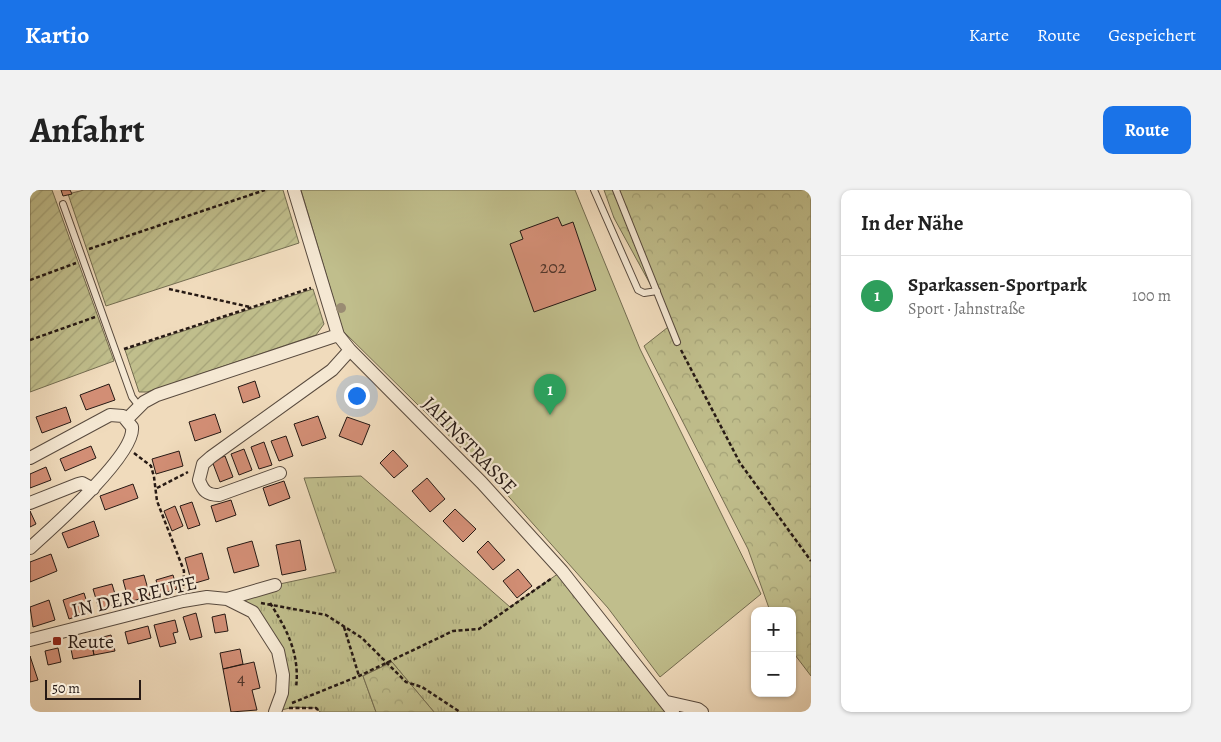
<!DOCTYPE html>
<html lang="de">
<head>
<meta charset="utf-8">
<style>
	body { margin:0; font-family:Alegreya,serif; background:#f2f2f2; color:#222 }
	.controls { position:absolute; right:15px; bottom:15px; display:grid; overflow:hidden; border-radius:10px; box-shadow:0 1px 4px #0004 }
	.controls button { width:45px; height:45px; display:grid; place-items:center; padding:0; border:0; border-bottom:1px solid #e0e0e0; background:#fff; color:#222; font:25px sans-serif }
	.scale { position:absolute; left:15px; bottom:12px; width:96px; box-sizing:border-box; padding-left:5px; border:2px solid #261914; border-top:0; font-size:14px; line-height:18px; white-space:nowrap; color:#261914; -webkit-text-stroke:4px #f5e8d3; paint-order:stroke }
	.you { position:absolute; left:326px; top:205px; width:18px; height:18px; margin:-12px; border:4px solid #fff; border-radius:50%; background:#1a73e8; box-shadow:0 0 0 8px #1a73e833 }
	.badge { display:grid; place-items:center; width:32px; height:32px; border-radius:50%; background:#1a73e8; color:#fff; font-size:16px; font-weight:700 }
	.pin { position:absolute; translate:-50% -41px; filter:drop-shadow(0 1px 2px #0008) }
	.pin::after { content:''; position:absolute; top:26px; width:18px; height:15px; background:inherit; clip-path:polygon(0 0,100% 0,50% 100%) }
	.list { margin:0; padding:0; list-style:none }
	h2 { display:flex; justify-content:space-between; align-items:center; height:65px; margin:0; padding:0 20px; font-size:21px }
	h2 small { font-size:16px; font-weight:400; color:#767676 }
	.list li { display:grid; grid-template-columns:32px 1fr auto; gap:15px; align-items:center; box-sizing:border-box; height:80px; padding:0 20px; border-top:1px solid #e0e0e0 }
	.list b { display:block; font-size:19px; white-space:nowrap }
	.list p { margin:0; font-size:16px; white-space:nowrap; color:#767676 }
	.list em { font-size:16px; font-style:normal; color:#767676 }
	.map { position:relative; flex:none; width:781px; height:522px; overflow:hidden; border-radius:10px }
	header { display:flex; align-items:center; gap:30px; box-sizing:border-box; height:70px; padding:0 25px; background:#1a73e8; color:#fff }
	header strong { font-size:24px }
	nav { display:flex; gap:28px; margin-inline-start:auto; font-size:18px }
	.intro { display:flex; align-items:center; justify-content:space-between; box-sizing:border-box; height:120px; padding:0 30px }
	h1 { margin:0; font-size:35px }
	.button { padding:12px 22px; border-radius:10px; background:#1a73e8; color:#fff; font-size:18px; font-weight:700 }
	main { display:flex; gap:30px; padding:0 30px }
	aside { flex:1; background:#fff; border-radius:10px; box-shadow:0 1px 4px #0004 }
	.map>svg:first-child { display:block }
</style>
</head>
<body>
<header>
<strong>Kartio</strong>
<nav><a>Karte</a><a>Route</a><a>Gespeichert</a></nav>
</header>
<div class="intro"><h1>Anfahrt</h1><a class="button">Route</a></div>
<main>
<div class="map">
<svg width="781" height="522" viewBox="0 0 781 522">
	<defs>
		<pattern id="grass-tufts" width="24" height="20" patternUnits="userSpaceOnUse" patternTransform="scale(1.25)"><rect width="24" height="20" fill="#c0be8c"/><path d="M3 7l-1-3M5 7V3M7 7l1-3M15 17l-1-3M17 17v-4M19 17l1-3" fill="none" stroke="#a5a378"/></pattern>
		<pattern id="forest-crowns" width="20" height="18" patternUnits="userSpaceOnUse" patternTransform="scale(1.25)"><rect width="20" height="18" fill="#c0be8c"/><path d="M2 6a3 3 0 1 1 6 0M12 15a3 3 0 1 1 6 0" fill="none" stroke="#a5a378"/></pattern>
		<pattern id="garden-furrows" width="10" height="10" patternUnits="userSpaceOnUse" patternTransform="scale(1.25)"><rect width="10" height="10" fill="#c0be8c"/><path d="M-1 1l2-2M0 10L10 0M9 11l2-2" fill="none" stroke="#a5a378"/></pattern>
	</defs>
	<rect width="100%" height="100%" fill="#f0dbbc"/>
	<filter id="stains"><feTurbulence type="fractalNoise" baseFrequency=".004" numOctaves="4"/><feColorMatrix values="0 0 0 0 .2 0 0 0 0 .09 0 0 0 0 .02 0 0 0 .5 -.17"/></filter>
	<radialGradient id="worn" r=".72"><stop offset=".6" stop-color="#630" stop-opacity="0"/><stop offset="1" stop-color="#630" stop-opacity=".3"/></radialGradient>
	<path fill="url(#grass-tufts)" stroke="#736c50" d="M331,286l149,131 52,-36 111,141h-239l-42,-50 -29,14 13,36h-56l-4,-4 -21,-1 -19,4 7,-36 -17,-46 -39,-30 48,-14 61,-13 -32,-94z"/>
	<path fill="url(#forest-crowns)" stroke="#736c50" d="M574,0h207v486l-19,-25v-40h-22l-22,-62 -104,-203 28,-22 -58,-106z
		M362,472l42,50h-58l-13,-36z"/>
	<path fill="url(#garden-furrows)" stroke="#736c50" d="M0,0h22l62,171 -84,31z
		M54,0h199l16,53 -193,63 -38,-112z
		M283,99l11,35 -8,11 -169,57h-8l-14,-42z"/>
	<path fill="#c0be8c" stroke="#736c50" d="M271,0h274l65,159 121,245 -101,83 -52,-69 -114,-128 -151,-149z"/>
	<path fill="#d28e75" stroke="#261914" d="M31,0h9l2,4 -9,2z
		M528,27l4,9 11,-4 23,68 -62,22 -24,-68 13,-5 -3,-8z
		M225,191l5,16 -17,6 -5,-16z
		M79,194l6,16 -29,10 -6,-15z
		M36,217l5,15 -29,11 -6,-16z
		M185,224l6,18 -26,9 -6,-19z
		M288,226l8,22 -24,8 -8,-22z
		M317,227l23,8 -8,20 -23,-9z
		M256,246l7,20 -14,5 -8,-20z
		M234,252l8,23 -13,4 -8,-22z
		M61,256l5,12 -31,13 -5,-12z
		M214,259l8,21 -13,5 -8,-21z
		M363,260l15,16 -14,12 -14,-15z
		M149,261l4,15 -27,8 -4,-15z
		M195,266l8,21 -13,5 -8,-21z
		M16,277l5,13 -21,8v-14z
		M397,288l18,21 -15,13 -18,-21z
		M254,291l6,17 -21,8 -6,-18z
		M103,294l5,14 -33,12 -5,-14z
		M201,310l5,15 -20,7 -5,-16z
		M162,312l8,23 -12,4 -8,-23z
		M145,316l8,20 -11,5 -8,-20z
		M425,319l21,20 -13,13 -20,-21z
		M0,321l6,13 -6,3z
		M64,331l5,15 -31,12 -6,-15z
		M270,350l6,30 -24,5 -6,-30z
		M222,351l7,25 -25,7 -7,-25z
		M458,351l17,19 -12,10 -16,-18z
		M172,363l7,26 -17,5 -7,-26z
		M21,364l6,17 -27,11v-20z
		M488,379l14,17 -15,12 -14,-17z
		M114,385l6,21 -21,6 -6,-22z
		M143,385l4,14 -17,5 -4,-14z
		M82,394l6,20 -19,5 -6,-20z
		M54,403l6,19 -21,7 -6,-19z
		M19,410l6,20 -22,7 -3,-20z
		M166,423l6,24 -12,3 -7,-23z
		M195,424l3,17 -13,2 -3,-16z
		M145,430l3,12 -5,1 3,10 -16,4 -6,-22z
		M118,436l3,12 -23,6 -3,-12z
		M81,445l4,16 -21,4 -3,-15z
		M61,450l3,15 -21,4 -3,-15z
		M28,458l3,14 -13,3 -3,-14z
		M210,459l3,15 -20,5 -3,-16z
		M0,466l8,24 -8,2z
		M224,472l6,26 -8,2 5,20 -26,2 -8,-43z"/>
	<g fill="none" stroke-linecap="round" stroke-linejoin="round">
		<defs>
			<path id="service" d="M564,0l44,100 6,3 13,-2
				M586,0l61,152
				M33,14l69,193 7,9"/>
			<path id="minor" d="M264,0l44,145 12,15 132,133 80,88 111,141
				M97,229l17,-17 13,-7 181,-60
				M0,268l80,-43 13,1 9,11c4,27 -81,102 -102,121
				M250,283l-61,22c-12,0 -16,-4 -20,-15l4,-16 8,-7 121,-87 18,-20
				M0,313l48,-19 4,-1 11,6
				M197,409l26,13 25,39 5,24 -1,18 -7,19
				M0,450l153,-39 24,-4 20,2 48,-14
				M637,512l31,7 4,3"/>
		</defs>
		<use href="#service" stroke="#584a3e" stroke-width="8"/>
		<use href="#minor" stroke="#584a3e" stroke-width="14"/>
		<path stroke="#261914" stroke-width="2.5" stroke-dasharray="4 2.5" stroke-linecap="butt" d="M59,59l176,-59
			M0,90l46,-17
			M139,99l81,18
			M0,150l65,-23
			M94,159l187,-61
			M651,160l59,113 71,98
			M104,263l17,13 3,11 3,24 27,70 -1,18
			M127,298l31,-16
			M231,413l65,12 36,23 44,44 16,5 38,25
			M240,413c18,28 30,52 26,85
			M314,437l15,49
			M262,513l67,-27 94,-45 26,-2 73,-51
			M259,518h27l4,4"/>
		<use href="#service" stroke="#f5e8d3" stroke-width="6"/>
		<use href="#minor" stroke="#f5e8d3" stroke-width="12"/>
	</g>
	<circle fill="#9a8c73" cx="311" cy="118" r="5"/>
	<rect fill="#8f2418" stroke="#f5e8d3" stroke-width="2" x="22" y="446" width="10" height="10" rx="2.5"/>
	<g text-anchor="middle" stroke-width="4.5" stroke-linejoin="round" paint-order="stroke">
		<g font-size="18" fill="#51362c">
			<text x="523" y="83">202</text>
			<text x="211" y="494">4</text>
		</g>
		<g font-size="20" fill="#261914" stroke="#f5e8d3">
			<text transform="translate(440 255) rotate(46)" y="7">JAHNSTRASSE</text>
			<text transform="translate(104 406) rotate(-13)" y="7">IN DER REUTE</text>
		</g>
		<g font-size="20" fill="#261914" stroke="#f5e8d3" text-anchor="start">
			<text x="37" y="458">Reute</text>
		</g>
	</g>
	<rect width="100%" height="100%" filter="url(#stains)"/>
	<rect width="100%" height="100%" fill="url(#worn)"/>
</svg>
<div class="controls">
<button>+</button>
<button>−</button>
</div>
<div class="scale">50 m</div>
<div class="you"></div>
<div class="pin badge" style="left:520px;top:225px;background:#2e9e5b">1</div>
</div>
<aside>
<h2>In der Nähe<small></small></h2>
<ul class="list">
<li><span class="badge" style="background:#2e9e5b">1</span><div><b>Sparkassen-Sportpark</b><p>Sport · Jahnstraße</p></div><em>100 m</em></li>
</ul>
</aside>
</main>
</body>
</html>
